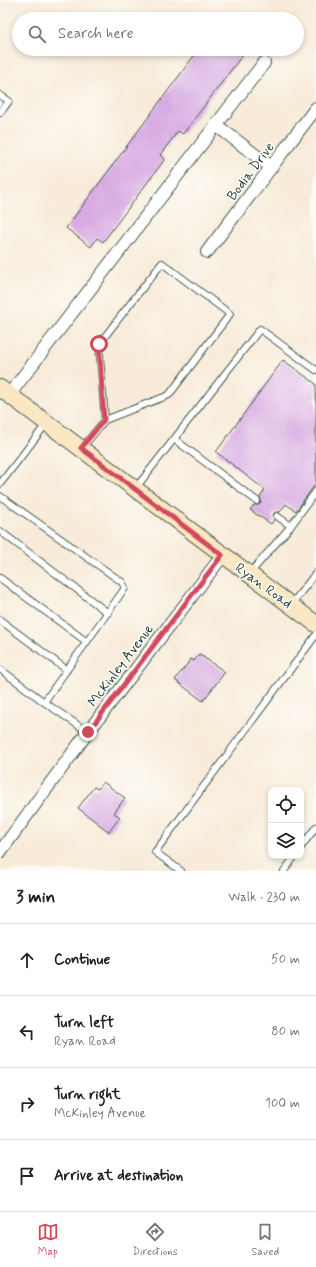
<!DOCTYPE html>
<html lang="en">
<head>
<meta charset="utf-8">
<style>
	body { margin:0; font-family:Mynerve,sans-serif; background:#f6f6f6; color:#222 }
	.controls { position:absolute; right:12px; bottom:12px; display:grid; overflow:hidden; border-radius:8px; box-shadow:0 2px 6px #0003 }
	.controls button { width:36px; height:36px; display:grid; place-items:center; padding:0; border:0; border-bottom:1px solid #e0e0e0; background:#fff; color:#222; font:20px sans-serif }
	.stop { position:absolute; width:12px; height:12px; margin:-9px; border:3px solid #d1495b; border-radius:50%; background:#fff }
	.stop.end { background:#d1495b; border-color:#fff; box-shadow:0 1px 4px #0008 }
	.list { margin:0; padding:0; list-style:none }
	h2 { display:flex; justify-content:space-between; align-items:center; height:52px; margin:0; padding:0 16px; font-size:17px }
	h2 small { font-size:13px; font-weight:400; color:#767676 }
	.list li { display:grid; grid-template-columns:26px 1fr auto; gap:12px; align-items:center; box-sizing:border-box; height:72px; padding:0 16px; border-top:1px solid #e0e0e0 }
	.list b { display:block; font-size:15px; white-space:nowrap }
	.list p { margin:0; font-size:13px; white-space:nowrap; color:#767676 }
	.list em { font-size:13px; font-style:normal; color:#767676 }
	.icon { flex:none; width:22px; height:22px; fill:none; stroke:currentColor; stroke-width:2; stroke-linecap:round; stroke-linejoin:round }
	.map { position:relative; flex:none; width:316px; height:871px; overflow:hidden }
	.search { position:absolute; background:#fff; box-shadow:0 2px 6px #0003; left:12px; right:12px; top:12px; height:44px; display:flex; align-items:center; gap:10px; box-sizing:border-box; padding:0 14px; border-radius:22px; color:#767676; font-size:15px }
	.sheet { height:340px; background:#fff }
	nav { display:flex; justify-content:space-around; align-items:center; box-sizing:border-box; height:56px; border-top:1px solid #e0e0e0; background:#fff; font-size:11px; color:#767676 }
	nav a { display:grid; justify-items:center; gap:2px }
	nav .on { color:#d1495b }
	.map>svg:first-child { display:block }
</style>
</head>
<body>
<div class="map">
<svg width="316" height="871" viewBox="0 0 316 871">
	<rect width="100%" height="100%" fill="#fdfcf7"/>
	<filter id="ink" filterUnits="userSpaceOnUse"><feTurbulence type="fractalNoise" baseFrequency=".025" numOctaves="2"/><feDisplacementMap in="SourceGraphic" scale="8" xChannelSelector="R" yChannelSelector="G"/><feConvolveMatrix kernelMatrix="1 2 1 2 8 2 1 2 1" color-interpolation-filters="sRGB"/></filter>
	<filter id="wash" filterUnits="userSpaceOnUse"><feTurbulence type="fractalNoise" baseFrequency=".012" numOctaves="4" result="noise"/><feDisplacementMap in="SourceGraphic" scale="16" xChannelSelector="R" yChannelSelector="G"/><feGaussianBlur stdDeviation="0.9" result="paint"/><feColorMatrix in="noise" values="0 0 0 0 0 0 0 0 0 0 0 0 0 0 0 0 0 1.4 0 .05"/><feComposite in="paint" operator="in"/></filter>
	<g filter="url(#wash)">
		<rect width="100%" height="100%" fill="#f8ebd9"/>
		<g id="blocks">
			<path fill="#d8ace3" d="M199,49h48l-64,85 -5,-3 -18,24 5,4 -62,83 -6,-4 -6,9 -25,-19z
				M283,360l33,24v99l-20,28 -10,-7 -6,8h-3l-3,1 -1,3 1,4 -3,4 -21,-14 4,-5h4l3,-2v-3l-1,-3 5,-7 -49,-38z
				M199,654l26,18 -22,29 -28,-21 16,-21 3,2z
				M103,782l22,16 -11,15 6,4 -11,15 -31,-24 16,-21 4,2z"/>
		</g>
	</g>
	<g filter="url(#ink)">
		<use href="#blocks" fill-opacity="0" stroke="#40574d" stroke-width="1"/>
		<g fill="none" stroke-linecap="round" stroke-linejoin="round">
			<defs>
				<path id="lane" d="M0,95l9,6 -9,12
					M174,439l83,62
					M81,449l24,-29 64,-25 61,-81 -68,-51 -63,81 6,76
					M0,484l47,-61
					M135,489l125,-160 56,41
					M0,496l122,86 3,6 -81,114 44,30
					M277,516l14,10
					M0,531l108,82
					M250,573l41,-47 25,-35
					M0,578l87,64
					M291,605l25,-32
					M0,620l67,50
					M0,669l44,33
					M301,847l15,-20
					M181,871l-26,-19 161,-217
					M284,871l11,-15"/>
				<path id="street" d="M216,125l48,-62
					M207,252l109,-144
					M9,395l207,-270 55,42
					M0,852l88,-120 135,-177"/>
				<path id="secondary" d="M0,388l316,236"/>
			</defs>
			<use href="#lane" stroke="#40574d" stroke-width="8"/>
			<use href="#street" stroke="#40574d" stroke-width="14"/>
			<use href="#secondary" stroke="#40574d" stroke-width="18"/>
			<use href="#lane" stroke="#fff" stroke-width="6"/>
			<use href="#street" stroke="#fff" stroke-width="12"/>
			<use href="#secondary" stroke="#fae7c3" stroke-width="16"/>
		</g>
	</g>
	<g fill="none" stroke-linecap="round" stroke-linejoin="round" filter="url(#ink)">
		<path stroke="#d1495b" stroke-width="5" d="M88,732l134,-177 -141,-107 23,-28 -5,-76"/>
	</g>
	<g text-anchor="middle" stroke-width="3" stroke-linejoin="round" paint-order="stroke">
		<g font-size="14" fill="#1f3d34" stroke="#fdfcf7">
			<text transform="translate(250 171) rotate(-53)" y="5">Bodia Drive</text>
			<text transform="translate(264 585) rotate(36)" y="5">Ryan Road</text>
			<text transform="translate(120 665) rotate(-53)" y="5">McKinley Avenue</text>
		</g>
	</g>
</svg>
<div class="controls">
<button><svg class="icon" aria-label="locate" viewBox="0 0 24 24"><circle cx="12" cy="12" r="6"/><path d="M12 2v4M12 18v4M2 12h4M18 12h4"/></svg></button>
<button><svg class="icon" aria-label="layers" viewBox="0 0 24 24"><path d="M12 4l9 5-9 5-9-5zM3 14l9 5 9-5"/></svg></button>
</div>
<div class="stop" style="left:99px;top:344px"></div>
<div class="stop end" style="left:88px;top:732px"></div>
<div class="search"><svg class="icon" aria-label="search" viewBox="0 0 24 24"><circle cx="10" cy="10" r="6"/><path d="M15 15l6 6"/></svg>Search here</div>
</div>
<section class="sheet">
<h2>3 min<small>Walk · 230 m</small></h2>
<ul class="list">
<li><svg class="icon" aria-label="ahead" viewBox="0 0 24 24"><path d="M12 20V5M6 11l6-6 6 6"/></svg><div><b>Continue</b></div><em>50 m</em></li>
<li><svg class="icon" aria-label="left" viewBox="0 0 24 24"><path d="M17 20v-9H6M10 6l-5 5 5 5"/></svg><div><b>Turn left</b><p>Ryan Road</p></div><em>80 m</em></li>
<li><svg class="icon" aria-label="right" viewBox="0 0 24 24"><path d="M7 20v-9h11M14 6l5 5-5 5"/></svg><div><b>Turn right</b><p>McKinley Avenue</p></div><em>100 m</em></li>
<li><svg class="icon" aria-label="arrive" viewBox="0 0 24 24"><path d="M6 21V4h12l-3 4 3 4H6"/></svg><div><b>Arrive at destination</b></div></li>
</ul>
</section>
<nav>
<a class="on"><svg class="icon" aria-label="map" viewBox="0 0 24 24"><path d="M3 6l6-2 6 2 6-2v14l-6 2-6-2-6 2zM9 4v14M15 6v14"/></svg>Map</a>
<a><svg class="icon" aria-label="directions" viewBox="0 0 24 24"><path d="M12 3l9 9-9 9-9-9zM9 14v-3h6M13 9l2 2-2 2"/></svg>Directions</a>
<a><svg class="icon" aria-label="saved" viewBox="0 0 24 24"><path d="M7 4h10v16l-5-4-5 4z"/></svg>Saved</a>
</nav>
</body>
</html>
